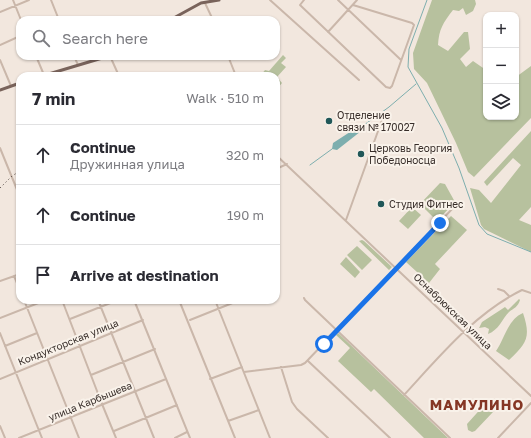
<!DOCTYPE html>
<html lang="en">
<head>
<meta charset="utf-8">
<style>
	body { margin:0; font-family:"Golos Text",sans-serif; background:#f7f7f7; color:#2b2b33 }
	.controls { position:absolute; right:12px; top:12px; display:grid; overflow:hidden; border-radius:8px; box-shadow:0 1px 3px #0004 }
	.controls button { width:36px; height:36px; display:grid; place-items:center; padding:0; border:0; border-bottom:1px solid #e1e1e2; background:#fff; color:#2b2b33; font:20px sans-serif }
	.stop { position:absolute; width:12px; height:12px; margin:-9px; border:3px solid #1a73e8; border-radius:50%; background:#fff }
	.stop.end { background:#1a73e8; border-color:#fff; box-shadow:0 1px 4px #0008 }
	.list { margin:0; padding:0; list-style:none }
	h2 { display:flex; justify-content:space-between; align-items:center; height:52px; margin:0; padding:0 16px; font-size:17px }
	h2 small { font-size:13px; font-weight:400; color:#7c7c81 }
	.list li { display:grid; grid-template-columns:26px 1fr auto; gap:12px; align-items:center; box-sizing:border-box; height:60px; padding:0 16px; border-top:1px solid #e1e1e2 }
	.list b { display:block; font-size:15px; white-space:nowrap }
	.list p { margin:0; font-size:13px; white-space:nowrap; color:#7c7c81 }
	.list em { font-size:13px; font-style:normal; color:#7c7c81 }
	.icon { flex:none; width:22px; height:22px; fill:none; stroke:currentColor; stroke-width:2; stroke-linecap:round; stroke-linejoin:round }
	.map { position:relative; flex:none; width:531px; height:438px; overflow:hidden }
	.search { position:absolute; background:#fff; box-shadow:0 1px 3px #0004; left:16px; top:16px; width:264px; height:44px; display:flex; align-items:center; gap:10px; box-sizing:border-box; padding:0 14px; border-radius:12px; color:#7c7c81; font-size:15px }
	.panel { position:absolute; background:#fff; box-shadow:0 1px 3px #0004; left:16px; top:72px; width:264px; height:232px; border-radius:12px }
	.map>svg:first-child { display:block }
</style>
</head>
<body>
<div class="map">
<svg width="531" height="438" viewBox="0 0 531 438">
	<rect width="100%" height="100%" fill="#f2e7de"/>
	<path fill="#b7c19e" d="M432,0h43l1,4 -3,7 -7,4 -3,-7 -4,3 -6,-1c-10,13 -14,19 -15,35l10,6 16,-19h4l2,17 -10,10 6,8 7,-6 13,9v47h30v-40l15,-11v52l-57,59 -6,-5 -12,-29 -29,-60 -13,-14 -1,-16z
		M283,55l3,3 -5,5 5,4 -9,10 5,6 -6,7v-14h-15v-1l4,-5 4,1z
		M531,131v76l-12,13 12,5v27l-47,-23 -3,-4 -11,-37 9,2 12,13 30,-38 -8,-7 -26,28 -3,-4z
		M440,183l5,1 10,18 -18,19 -17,-17z
		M412,207l9,8 -13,14 -9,-8z
		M451,216l16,14 -32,34 5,5 -11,14 -23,-21z
		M362,240l2,1 28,26 -3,3 -30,-29z
		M357,246l15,14 -10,10 -15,-15z
		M346,257l14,15 -5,6 -15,-14z
		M519,299l1,1c-2,7 -6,8 -11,12 -7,7 -10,18 -21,22l1,-5 -4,-2 -6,1 3,-6 20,-13 3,-2 3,3z
		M523,313c8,24 4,30 -14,47l-13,-9c8,-11 12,-32 27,-38z
		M338,333l110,105h-24l-50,-49 -3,3 -33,-31 12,-13 -14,-13z
		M489,403l4,1 2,4 -2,4 -18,19 -3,1 -4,-2 -1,-6 18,-20z"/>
	<path fill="#7daeae" d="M359,124l5,1 1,3 -28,22 -5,-1 1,-6 17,-11z"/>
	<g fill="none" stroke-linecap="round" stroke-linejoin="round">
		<path stroke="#7daeae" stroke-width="1" d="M427,0l-18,49 -1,18 34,61 17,40 20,57 8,9 44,18
			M364,125l25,-18 27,-23
			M310,165l22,-16"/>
		<path stroke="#cab7aa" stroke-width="2" d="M13,0l8,20
			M51,0l8,20
			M270,0l89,80
			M304,0l-4,5 86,82 4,1 2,-2 22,-61 -2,-2 -59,-18
			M338,0l63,60
			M205,3l8,17
			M0,12l29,-12
			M328,32l29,-32
			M0,45l20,-9
			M36,56l8,19
			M74,56l4,9
			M110,56l9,20
			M228,56l8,20
			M0,60l11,26
			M0,148l20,49
			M276,155l255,241
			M276,169l11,-5
			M346,220l36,-100
			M14,276l6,14
			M0,281l20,-7
			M498,289l6,2 5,5
			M304,298l1,2 145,138
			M24,300l55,138
			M62,300l40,104 14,34
			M98,300l56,138
			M134,300l56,138
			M179,300l56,138
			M215,300l55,138
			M0,318l46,-18
			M70,319l48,-19
			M190,320l50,-20
			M0,333l42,105
			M5,346l32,-13
			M308,361l82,77
			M281,367l11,35 5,7 31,29
			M244,372l57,-7 4,-2 149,-156
			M91,375l64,-26
			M0,379l143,-59
			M210,379l32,-12
			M404,395c35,-38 71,-82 118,-105l9,3
			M228,421l31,-11
			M0,426l5,12
			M114,431l63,-26
			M19,438l147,-59
			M175,438l12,-6
			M498,438l33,-35"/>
		<path stroke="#79635b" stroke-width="3" d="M170,20l31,-17 18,-3
			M42,76l67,-20
			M0,90l20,-7"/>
		<path stroke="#372d29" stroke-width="1" stroke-dasharray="1 3" stroke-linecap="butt" d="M0,188l12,-12 8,-5"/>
	</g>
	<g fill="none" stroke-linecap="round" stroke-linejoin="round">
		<path stroke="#1a73e8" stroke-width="5" d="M324,344l116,-121"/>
	</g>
	<g fill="#205758" stroke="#f9f2ea" stroke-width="1.5">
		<circle cx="329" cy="121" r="4"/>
		<circle cx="361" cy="154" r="4"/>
		<circle cx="381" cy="204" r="4"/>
	</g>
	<g text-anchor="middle" stroke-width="4" stroke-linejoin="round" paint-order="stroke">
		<g font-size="10" fill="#372d29" stroke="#f9f2ea" text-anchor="start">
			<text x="337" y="119">Отделение<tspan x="337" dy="12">связи № 170027</tspan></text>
			<text x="369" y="152">Церковь Георгия<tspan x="369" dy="12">Победоносца</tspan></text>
			<text x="389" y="208">Студия Фитнес</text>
		</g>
		<g font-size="10" fill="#372d29" stroke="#f9f2ea">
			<text transform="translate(453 311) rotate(44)" y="4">Оснабрюкская улица</text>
			<text transform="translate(68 342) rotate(-22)" y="4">Кондукторская улица</text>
			<text transform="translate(90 401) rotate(-22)" y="4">улица Карбышева</text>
		</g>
		<g font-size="14" font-weight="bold" letter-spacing="1" fill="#853624" stroke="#f9f2ea">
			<text x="477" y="410">МАМУЛИНО</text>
		</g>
	</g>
</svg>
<div class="controls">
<button>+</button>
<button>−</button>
<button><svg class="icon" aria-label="layers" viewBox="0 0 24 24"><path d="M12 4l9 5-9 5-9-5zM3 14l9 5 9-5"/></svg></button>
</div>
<div class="stop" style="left:324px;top:344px"></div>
<div class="stop end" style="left:440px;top:223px"></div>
<div class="search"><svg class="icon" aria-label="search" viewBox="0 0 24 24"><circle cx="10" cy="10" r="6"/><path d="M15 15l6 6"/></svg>Search here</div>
<section class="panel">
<h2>7 min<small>Walk · 510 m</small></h2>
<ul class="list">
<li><svg class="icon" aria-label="ahead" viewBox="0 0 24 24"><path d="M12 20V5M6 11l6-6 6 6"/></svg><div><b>Continue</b><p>Дружинная улица</p></div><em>320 m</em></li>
<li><svg class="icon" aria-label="ahead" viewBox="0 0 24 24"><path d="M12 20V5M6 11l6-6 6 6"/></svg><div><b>Continue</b></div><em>190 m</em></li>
<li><svg class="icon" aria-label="arrive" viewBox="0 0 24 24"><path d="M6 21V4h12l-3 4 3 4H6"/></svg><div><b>Arrive at destination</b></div></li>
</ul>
</section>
</div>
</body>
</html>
